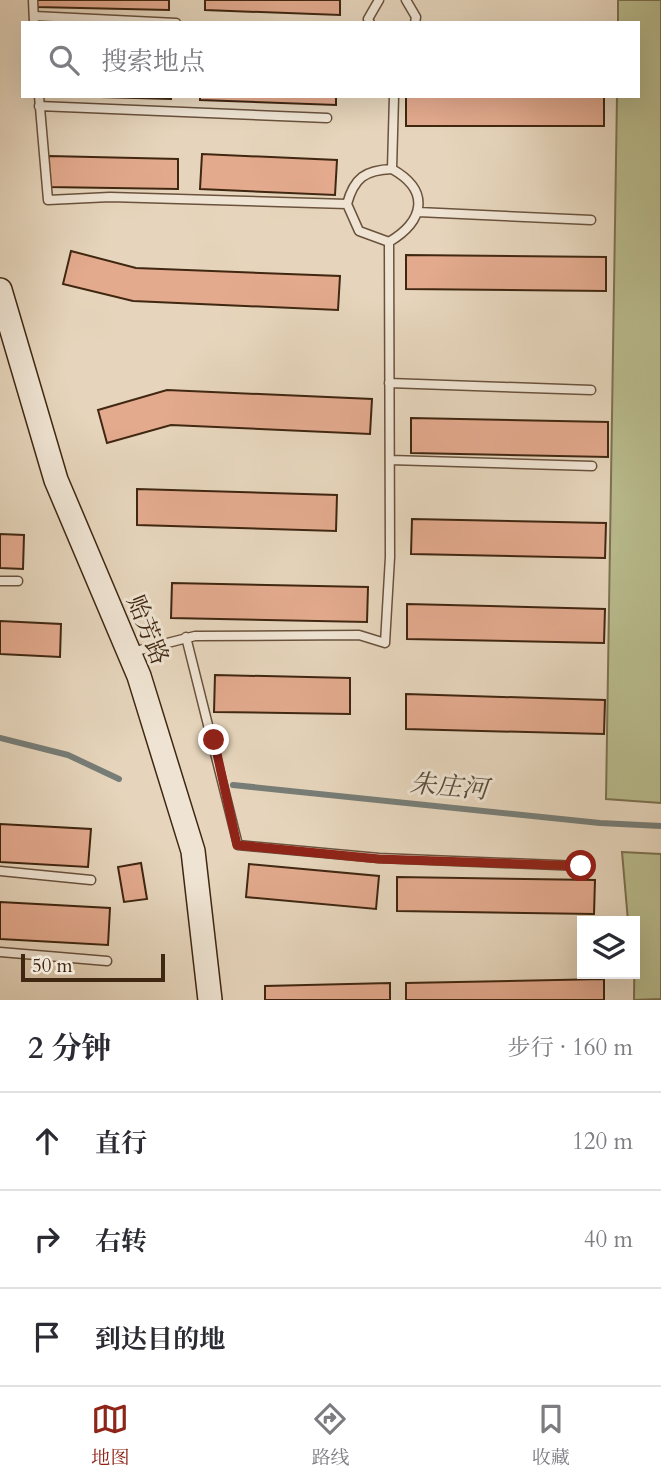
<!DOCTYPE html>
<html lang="zh">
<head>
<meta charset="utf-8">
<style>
	body { margin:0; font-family:Cardo,"Noto Serif SC",serif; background:#f7f7f7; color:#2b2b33 }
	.controls { position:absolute; right:21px; bottom:21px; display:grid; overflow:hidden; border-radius:0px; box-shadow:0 7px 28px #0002 }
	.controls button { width:63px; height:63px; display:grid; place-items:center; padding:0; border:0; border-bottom:2px solid #e1e1e2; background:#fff; color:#2b2b33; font:35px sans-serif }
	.scale { position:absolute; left:21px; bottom:18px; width:144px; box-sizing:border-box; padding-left:7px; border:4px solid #402711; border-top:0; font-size:19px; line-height:24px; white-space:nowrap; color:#402711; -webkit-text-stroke:5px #efe4d3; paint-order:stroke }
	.stop { position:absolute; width:21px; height:21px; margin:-16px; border:5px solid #8f2418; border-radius:50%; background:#fff }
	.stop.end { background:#8f2418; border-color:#fff; box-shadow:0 2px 7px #0008 }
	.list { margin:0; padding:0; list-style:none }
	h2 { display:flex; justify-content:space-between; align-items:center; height:91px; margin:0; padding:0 28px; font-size:30px }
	h2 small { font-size:23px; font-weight:400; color:#7c7c81 }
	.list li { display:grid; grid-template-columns:46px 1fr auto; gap:21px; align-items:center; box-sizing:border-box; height:98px; padding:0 28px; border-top:2px solid #e1e1e2 }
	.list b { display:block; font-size:26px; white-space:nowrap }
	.list em { font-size:23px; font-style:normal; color:#7c7c81 }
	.icon { flex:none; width:38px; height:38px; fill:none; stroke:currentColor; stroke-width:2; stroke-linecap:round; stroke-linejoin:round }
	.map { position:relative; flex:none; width:661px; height:1000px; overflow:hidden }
	.search { position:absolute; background:#fff; box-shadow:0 7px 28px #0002; left:21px; right:21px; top:21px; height:77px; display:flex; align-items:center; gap:18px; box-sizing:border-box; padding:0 24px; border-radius:0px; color:#7c7c81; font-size:26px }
	.sheet { height:385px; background:#fff }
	nav { display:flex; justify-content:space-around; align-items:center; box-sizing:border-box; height:98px; border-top:2px solid #e1e1e2; background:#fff; font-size:19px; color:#7c7c81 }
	nav a { display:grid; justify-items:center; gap:4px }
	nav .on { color:#8f2418 }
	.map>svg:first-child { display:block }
</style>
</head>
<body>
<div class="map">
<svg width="661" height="1000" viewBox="0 0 661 1000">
	<rect width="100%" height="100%" fill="#e6d5bc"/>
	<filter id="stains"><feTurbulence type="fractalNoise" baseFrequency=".00286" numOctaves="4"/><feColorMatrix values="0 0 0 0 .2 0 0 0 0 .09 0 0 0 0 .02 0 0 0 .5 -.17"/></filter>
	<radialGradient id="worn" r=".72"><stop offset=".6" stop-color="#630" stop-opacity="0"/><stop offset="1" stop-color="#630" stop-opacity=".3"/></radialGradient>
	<path fill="#b9bc8e" stroke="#7c7250" stroke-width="2" d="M618,0h43v803l-55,-4 11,-703h21v-73h-20z
		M622,852l39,2v145l-27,1 1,-79h-7z"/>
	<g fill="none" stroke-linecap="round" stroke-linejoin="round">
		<path stroke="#777d77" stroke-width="6" d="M0,738l68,17 51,24
			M233,785l367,38 61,3"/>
	</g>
	<path fill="#e3aa8e" stroke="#402711" stroke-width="2" d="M37,0h132v10l-132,-3z
		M205,0h135v15l-135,-5z
		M63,96h108v3z
		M200,96h136v9l-136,-5z
		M406,96h198v30h-198z
		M202,154l135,6 -2,35 -135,-6z
		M49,156l129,3v30l-130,-2z
		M71,251l65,17 204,8 -2,34 -205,-9 -70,-17z
		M406,255l200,2v34l-200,-2z
		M167,390l205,9 -2,35 -199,-9 -64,18 -9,-33z
		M411,418l197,4v35l-197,-4z
		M137,489l200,6 -1,36 -199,-6z
		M412,519l194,4 -1,35 -194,-4z
		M0,534l24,1 -1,34 -23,-1z
		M172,583l196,4 -1,35 -196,-4z
		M407,604l198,5 -1,34 -197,-4z
		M0,621l61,3 -1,33 -60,-3z
		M215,675l135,3v36l-136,-2z
		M406,694l199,6 -1,34 -198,-5z
		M0,824l91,5 -3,38 -88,-5z
		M141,863l6,36 -23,3 -6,-35z
		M249,864l130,12 -3,33 -130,-12z
		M397,877l198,3 -1,34 -197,-3z
		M0,902l110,6 -2,37 -108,-6z
		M604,979v21h-198v-17z
		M390,983v17h-125v-14z"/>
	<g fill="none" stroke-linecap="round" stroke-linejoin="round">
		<defs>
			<path id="lane" d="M33,0l1,23
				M406,0l10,17 -1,6
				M34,16l142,7
				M370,23l-2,-4 11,-19
				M39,96l9,104 62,-3 237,7
				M39,106l288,12
				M392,169c39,22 32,52 -3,73l-30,-11 -12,-27c7,-26 18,-34 45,-35z
				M392,169l2,-73
				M418,212l173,8
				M389,383l202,7
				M390,460l202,6
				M0,581h18
				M186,637l52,208 141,13 202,8
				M132,652l63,-16 164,-1 26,8 5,-86 -1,-315
				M0,871l91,9
				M0,952l107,9"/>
			<path id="secondary" d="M0,290l56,190 83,196 54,175 17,149"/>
		</defs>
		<use href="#lane" stroke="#6a523c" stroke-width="11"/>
		<use href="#secondary" stroke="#402711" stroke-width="26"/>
		<use href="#lane" stroke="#efe4d3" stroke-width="8"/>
		<use href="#secondary" stroke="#efe4d3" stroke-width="23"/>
	</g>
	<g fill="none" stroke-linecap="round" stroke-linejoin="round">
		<path stroke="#8f2418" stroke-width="9" d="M214,740l23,105 142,14 202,7"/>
	</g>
	<g text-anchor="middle" stroke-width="6" stroke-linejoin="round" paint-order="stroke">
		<g font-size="24" fill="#402711" stroke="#efe4d3">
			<text transform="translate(148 630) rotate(68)" y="8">贻芳路</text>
		</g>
		<g font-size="26" font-style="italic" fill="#574b3c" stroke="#efe4d3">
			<text transform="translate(449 786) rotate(5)" y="9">朱庄河</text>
		</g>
	</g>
	<rect width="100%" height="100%" filter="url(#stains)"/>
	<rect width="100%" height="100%" fill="url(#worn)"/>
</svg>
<div class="controls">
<button><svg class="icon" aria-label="layers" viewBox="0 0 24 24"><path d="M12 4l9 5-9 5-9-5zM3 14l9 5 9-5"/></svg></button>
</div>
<div class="scale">50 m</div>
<div class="stop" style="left:581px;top:866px"></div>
<div class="stop end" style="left:214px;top:740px"></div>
<div class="search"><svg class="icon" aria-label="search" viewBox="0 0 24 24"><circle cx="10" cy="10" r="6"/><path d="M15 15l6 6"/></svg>搜索地点</div>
</div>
<section class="sheet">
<h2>2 分钟<small>步行 · 160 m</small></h2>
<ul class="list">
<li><svg class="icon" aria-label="ahead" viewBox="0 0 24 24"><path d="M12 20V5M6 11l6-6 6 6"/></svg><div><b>直行</b></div><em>120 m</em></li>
<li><svg class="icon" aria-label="right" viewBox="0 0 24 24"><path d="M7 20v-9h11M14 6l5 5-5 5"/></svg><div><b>右转</b></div><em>40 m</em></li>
<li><svg class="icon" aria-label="arrive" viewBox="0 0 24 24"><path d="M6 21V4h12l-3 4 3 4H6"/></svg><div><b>到达目的地</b></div></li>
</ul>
</section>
<nav>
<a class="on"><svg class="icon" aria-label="map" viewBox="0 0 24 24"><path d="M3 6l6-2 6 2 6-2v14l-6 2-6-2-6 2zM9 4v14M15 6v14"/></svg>地图</a>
<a><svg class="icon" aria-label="directions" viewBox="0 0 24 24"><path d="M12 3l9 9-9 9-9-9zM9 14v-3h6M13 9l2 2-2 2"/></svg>路线</a>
<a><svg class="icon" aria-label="saved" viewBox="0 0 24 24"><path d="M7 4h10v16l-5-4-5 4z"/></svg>收藏</a>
</nav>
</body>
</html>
